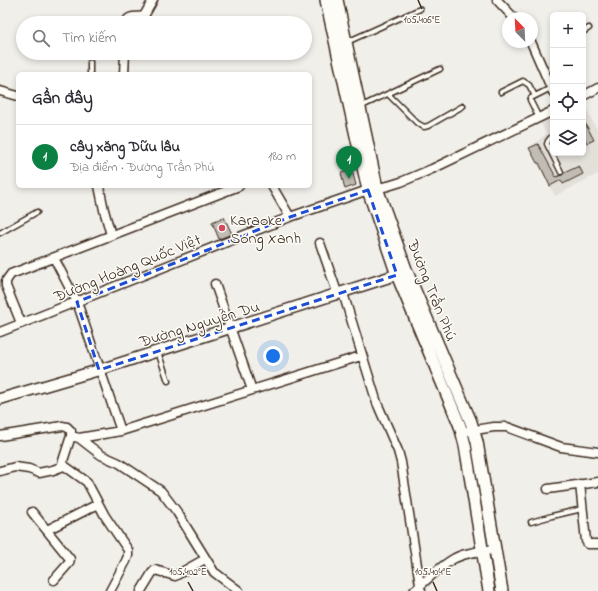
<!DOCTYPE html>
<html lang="vi">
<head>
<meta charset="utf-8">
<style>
	body { margin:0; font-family:"Indie Flower",sans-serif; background:#f7f7f7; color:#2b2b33 }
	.controls { position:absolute; right:12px; top:12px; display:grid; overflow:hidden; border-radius:6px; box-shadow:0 2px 6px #0003 }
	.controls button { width:36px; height:36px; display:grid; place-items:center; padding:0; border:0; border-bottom:1px solid #e1e1e2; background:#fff; color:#2b2b33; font:20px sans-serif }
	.compass { position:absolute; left:502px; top:12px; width:36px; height:36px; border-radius:50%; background:#fff; box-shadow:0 2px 6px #0003; rotate:336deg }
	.you { position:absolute; left:273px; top:356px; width:14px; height:14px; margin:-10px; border:3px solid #fff; border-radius:50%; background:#1a73e8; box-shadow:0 0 0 6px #1a73e833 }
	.badge { display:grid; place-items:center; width:26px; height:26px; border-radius:50%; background:#0b8043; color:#fff; font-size:13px; font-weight:700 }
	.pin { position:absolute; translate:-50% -33px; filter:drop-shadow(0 1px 2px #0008) }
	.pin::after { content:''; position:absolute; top:21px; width:14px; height:12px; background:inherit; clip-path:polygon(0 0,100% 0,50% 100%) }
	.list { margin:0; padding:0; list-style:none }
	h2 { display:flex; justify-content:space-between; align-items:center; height:52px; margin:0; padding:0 16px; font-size:17px }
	h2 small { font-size:13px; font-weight:400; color:#7c7c81 }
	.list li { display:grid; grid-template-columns:26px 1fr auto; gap:12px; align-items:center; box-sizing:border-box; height:64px; padding:0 16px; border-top:1px solid #e1e1e2 }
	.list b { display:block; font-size:15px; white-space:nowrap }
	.list p { margin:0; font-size:13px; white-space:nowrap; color:#7c7c81 }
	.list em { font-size:13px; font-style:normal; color:#7c7c81 }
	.icon { flex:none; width:22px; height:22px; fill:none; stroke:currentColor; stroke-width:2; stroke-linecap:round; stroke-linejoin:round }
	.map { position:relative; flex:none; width:598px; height:591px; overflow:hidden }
	.search { position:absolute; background:#fff; box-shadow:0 2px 6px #0003; left:16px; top:16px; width:296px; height:44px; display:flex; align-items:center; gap:10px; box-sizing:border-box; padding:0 14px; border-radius:22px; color:#7c7c81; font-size:15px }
	.panel { position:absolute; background:#fff; box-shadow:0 2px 6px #0003; left:16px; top:72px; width:296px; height:116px; border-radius:6px }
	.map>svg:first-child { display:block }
</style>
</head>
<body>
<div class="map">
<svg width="598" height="591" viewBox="0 0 598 591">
	<rect width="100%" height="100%" fill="#f1efea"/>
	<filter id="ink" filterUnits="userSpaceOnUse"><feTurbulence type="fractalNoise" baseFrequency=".025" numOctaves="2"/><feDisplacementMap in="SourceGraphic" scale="8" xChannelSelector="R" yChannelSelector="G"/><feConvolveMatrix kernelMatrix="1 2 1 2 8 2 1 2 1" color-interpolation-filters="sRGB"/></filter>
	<g filter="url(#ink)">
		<path fill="#e3e0da" d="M583,103l15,28v43l-43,22 -26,-48 17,-14 -6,-13 13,-6v38h30z"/>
		<path fill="#c1bcb4" stroke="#3b2a1e" d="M583,119l11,21 -7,3 -4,-7z
			M538,144l18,33 6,-2 2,-2 15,-7 4,8 -20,10 -2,-4 -11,6 -11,-23h-2l-8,-15z
			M352,170l4,15 -11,4 -4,-16z
			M224,217l8,17 -13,5 -7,-17z"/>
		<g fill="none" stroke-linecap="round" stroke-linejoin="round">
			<defs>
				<path id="service" d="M583,32l6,-4
					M347,42l73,-33
					M90,62v12
					M501,92l22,-11 6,4 6,11 16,-8
					M388,94l29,29 7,4 4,-1 35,-20
					M535,96l-4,2 -1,2 9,18
					M360,107l80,-38
					M553,135l-5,6 -1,3 14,28
					M0,233l37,-21
					M158,352l10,29
					M531,522l21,-6 30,-7"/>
				<path id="minor" d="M497,0l17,18
					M125,23c5,-9 11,-5 19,-7l9,-16
					M531,42l22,50
					M124,74l1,-21
					M0,91l18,5
					M583,96l15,-8
					M99,186l5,24 7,25
					M272,186l18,31
					M320,243l18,52
					M54,258l23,44 44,129
					M215,284l37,106
					M343,293l34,110 21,48 3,11 20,129
					M21,323l-15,-37v-5l5,-7 228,-88
					M0,332l290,-115 78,-27 20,-4 13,-4 31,-13 121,-58
					M462,432l32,-5h13l54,20 37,5
					M0,436l62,-10 5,1 4,4v5l-10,31 -8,3 -14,3 -10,-4 -14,-2 -15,4
					M71,436l8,2 22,17 18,8 42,28 16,21 37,60 25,19
					M79,438l42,-7 240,-75
					M62,464l25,18 18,34 23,34v6l-2,5 -16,30
					M580,484l6,57 2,3h10
					M548,489l50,-7
					M32,512l38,47 -1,4 -15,17
					M47,530l51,-26
					M141,591l11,-18 3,-3 20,6 30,-17
					M414,591c13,-11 26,-25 41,-33 12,-6 27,-7 40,-8"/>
				<path id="tertiary" d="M0,399l99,-29 306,-98"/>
				<path id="secondary" d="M326,0l42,190 29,85 63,151 5,19 24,146
					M337,0l40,188 30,84 64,150 6,20 25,149"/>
			</defs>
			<use href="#service" stroke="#3b2a1e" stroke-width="7"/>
			<use href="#minor" stroke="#3b2a1e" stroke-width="11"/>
			<use href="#tertiary" stroke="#3b2a1e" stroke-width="13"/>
			<use href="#secondary" stroke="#3b2a1e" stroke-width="14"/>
			<use href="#service" stroke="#fdfcf7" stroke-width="4"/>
			<use href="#minor" stroke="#fdfcf7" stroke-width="8"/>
			<use href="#tertiary" stroke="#fdfcf7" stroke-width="10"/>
			<use href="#secondary" stroke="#fdfcf7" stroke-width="11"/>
		</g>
	</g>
	<path fill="none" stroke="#1d4ed8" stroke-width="3" stroke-dasharray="8 5" stroke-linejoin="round" d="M368,190l29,85 -298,95 -22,-68 213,-85z"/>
	<path fill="none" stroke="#3b2a1e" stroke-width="1.5" d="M418,0l4,9M188,582l5,9M433,582l4,9"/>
	<circle fill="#d1495b" stroke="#fdfcf7" stroke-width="1.5" cx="222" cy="228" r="4"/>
	<g text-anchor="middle" stroke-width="3" stroke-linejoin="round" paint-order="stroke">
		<g font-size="16" fill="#3b2a1e" stroke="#fdfcf7" text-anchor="start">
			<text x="230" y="225">Karaoke<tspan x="230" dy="18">Sóng Xanh</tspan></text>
		</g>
		<g font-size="16" fill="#3b2a1e" stroke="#fdfcf7">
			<text transform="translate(127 267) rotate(-22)" y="6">Đường Hoàng Quốc Việt</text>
			<text transform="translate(433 290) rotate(68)" y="6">Đường Trần Phú</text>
			<text transform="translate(199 323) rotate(-17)" y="6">Đường Nguyễn Du</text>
		</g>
	</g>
	<g font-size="10" text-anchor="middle" fill="#3b2a1e" stroke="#fdfcf7" stroke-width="3" stroke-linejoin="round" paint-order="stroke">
		<text x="422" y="23">105.406°E</text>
		<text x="188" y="575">105.402°E</text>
		<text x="433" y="575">105.404°E</text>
	</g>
</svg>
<div class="controls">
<button>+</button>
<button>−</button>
<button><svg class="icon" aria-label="locate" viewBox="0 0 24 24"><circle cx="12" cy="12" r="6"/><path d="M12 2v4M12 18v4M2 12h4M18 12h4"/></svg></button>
<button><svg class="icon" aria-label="layers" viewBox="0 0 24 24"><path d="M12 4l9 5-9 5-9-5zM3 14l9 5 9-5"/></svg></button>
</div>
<svg class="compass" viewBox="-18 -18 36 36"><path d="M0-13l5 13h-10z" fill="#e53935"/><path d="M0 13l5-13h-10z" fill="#7c7c81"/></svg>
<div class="you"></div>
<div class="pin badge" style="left:349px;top:179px">1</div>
<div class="search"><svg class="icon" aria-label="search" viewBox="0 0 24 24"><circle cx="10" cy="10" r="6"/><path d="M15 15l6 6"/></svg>Tìm kiếm</div>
<section class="panel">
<h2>Gần đây<small></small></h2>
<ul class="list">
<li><span class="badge">1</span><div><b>cây xăng Dữu lâu</b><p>Địa điểm · Đường Trần Phú</p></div><em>180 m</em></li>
</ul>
</section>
</div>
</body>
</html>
